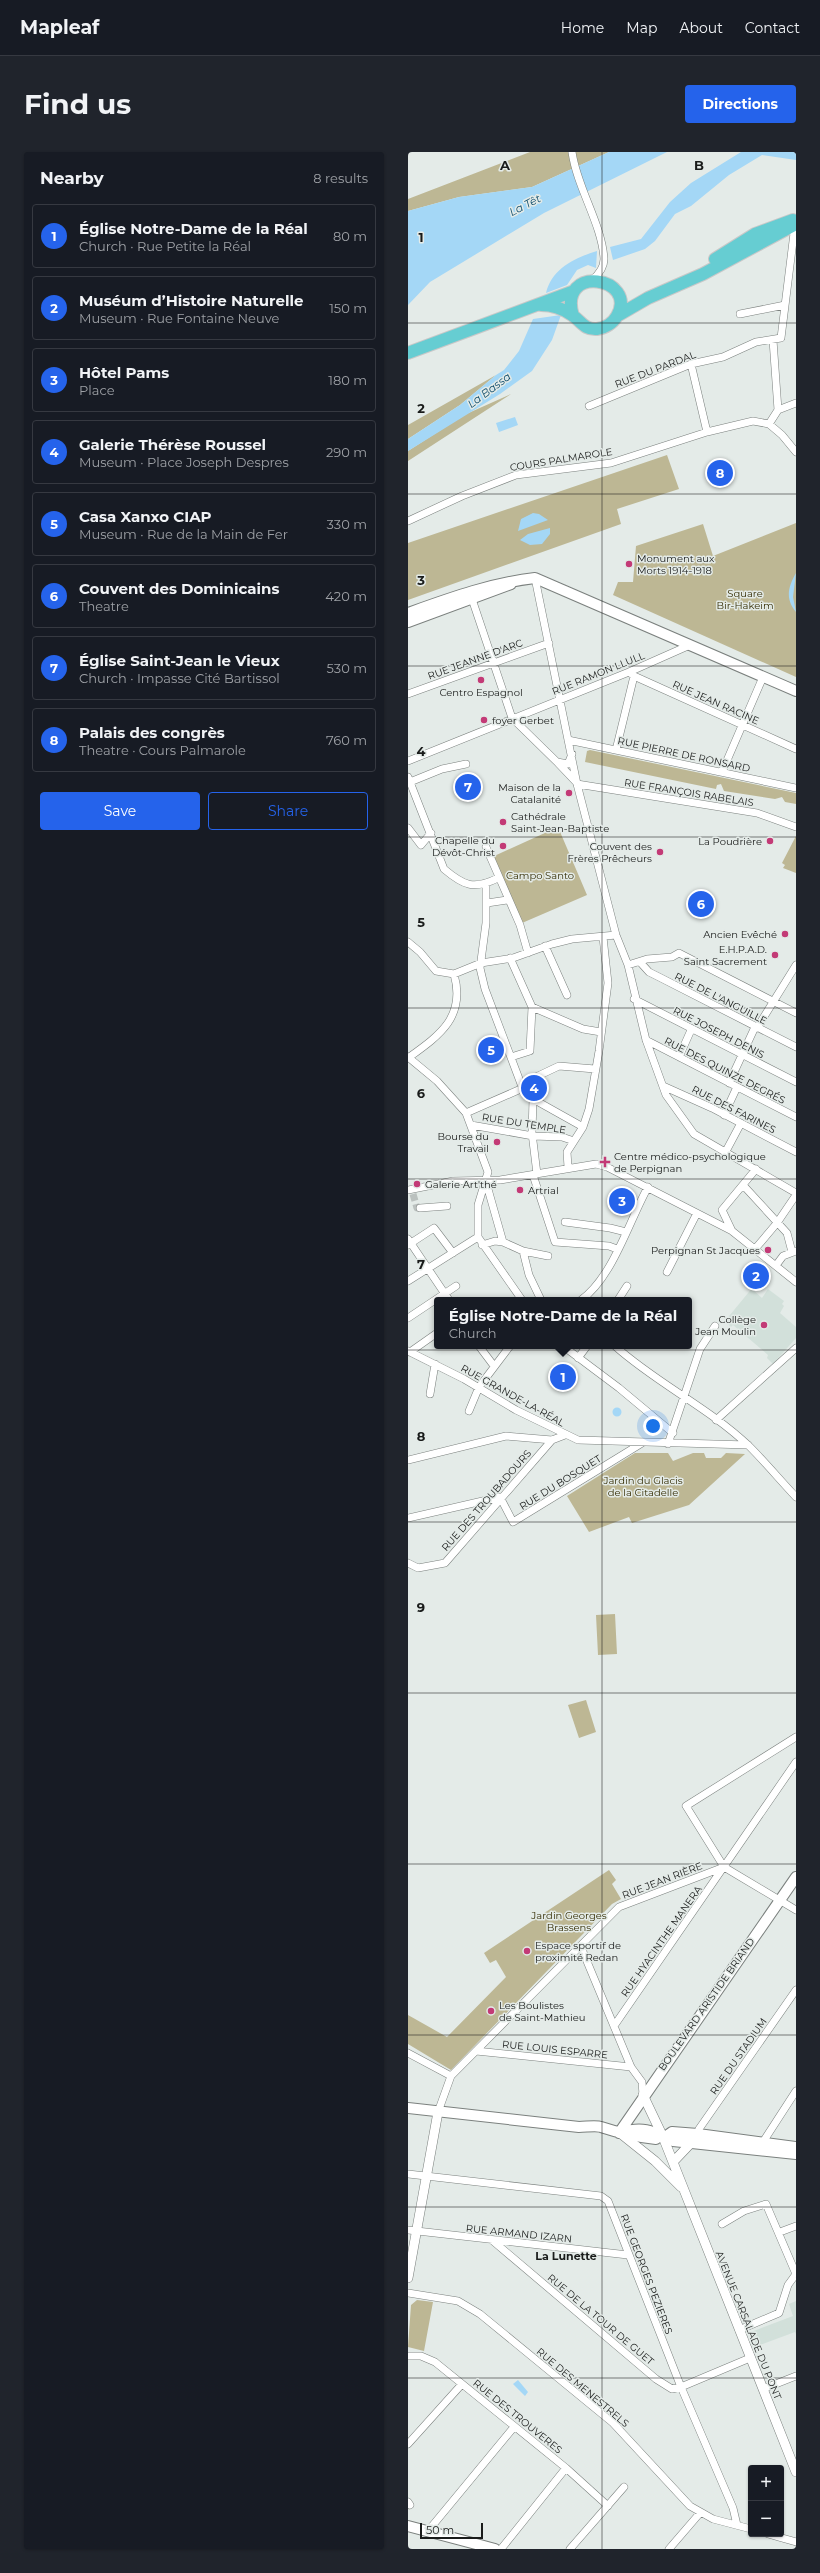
<!DOCTYPE html>
<html lang="en">
<head>
<meta charset="utf-8">
<style>
	body { margin:0; font-family:Montserrat,sans-serif; background:#20242c; color:#f1f3f6 }
	.controls { position:absolute; right:12px; bottom:12px; display:grid; overflow:hidden; border-radius:4px; box-shadow:0 1px 3px #0004 }
	.controls button { width:36px; height:36px; display:grid; place-items:center; padding:0; border:0; border-bottom:1px solid #363941; background:#171b24; color:#f1f3f6; font:20px sans-serif }
	.scale { position:absolute; left:12px; bottom:10px; width:63px; box-sizing:border-box; padding-left:4px; border:2px solid #191b1a; border-top:0; font-size:11px; line-height:14px; white-space:nowrap; color:#191b1a; -webkit-text-stroke:3px #e4ebe8; paint-order:stroke }
	.you { position:absolute; left:245px; top:1274px; width:14px; height:14px; margin:-10px; border:3px solid #fff; border-radius:50%; background:#1a73e8; box-shadow:0 0 0 6px #1a73e833 }
	.badge { display:grid; place-items:center; width:26px; height:26px; border-radius:50%; background:#2563eb; color:#fff; font-size:13px; font-weight:700 }
	.pin { position:absolute; translate:-50% -50%; border:2px solid #fff; box-shadow:0 1px 4px #0006 }
	.popup { position:absolute; left:26px; top:1145px; width:258px; height:52px; box-sizing:border-box; display:grid; place-content:center; border-radius:4px; background:#171b24; filter:drop-shadow(0 1px 3px #0005); font-size:13px; white-space:nowrap; color:#9ea1a6 }
	.popup b { font-size:15px; color:#f1f3f6 }
	.popup::after { content:''; position:absolute; left:50%; top:100%; margin-left:-8px; border:8px solid transparent; border-top-color:#171b24 }
	.list { margin:0; padding:0; list-style:none }
	h2 { display:flex; justify-content:space-between; align-items:center; height:52px; margin:0; padding:0 16px; font-size:17px }
	h2 small { font-size:13px; font-weight:400; color:#9ea1a6 }
	.list li { display:grid; grid-template-columns:26px 1fr auto; gap:12px; align-items:center; box-sizing:border-box; height:64px; margin:0 8px 8px; padding:0 8px; border:1px solid #363941; border-radius:4px }
	.list b { display:block; font-size:15px; white-space:nowrap }
	.list p { margin:0; font-size:13px; white-space:nowrap; color:#9ea1a6 }
	.list em { font-size:13px; font-style:normal; color:#9ea1a6 }
	.actions { display:flex; gap:8px; padding:12px 16px }
	.actions a { flex:1; padding:9px 0; border:1px solid #2563eb; border-radius:4px; text-align:center; font-size:14px; color:#2563eb }
	.actions .main { background:#2563eb; color:#fff }
	.map { position:relative; flex:none; width:388px; height:2397px; overflow:hidden; border-radius:4px }
	header { display:flex; align-items:center; gap:24px; box-sizing:border-box; height:56px; padding:0 20px; background:#171b24; border-bottom:1px solid #363941 }
	header strong { font-size:19px }
	nav { display:flex; gap:22px; margin-inline-start:auto; font-size:14px }
	.intro { display:flex; align-items:center; justify-content:space-between; box-sizing:border-box; height:96px; padding:0 24px }
	h1 { margin:0; font-size:28px }
	.button { padding:10px 18px; border-radius:4px; background:#2563eb; color:#fff; font-size:14px; font-weight:700 }
	main { display:flex; gap:24px; padding:0 24px }
	aside { flex:1; background:#171b24; border-radius:4px; box-shadow:0 1px 3px #0004 }
	.map>svg:first-child { display:block }
</style>
</head>
<body>
<header>
<strong>Mapleaf</strong>
<nav><a>Home</a><a>Map</a><a>About</a><a>Contact</a></nav>
</header>
<div class="intro"><h1>Find us</h1><a class="button">Directions</a></div>
<main>
<aside>
<h2>Nearby<small>8 results</small></h2>
<ul class="list">
<li><span class="badge">1</span><div><b>Église Notre-Dame de la Réal</b><p>Church · Rue Petite la Réal</p></div><em>80 m</em></li>
<li><span class="badge">2</span><div><b>Muséum d’Histoire Naturelle</b><p>Museum · Rue Fontaine Neuve</p></div><em>150 m</em></li>
<li><span class="badge">3</span><div><b>Hôtel Pams</b><p>Place</p></div><em>180 m</em></li>
<li><span class="badge">4</span><div><b>Galerie Thérèse Roussel</b><p>Museum · Place Joseph Despres</p></div><em>290 m</em></li>
<li><span class="badge">5</span><div><b>Casa Xanxo CIAP</b><p>Museum · Rue de la Main de Fer</p></div><em>330 m</em></li>
<li><span class="badge">6</span><div><b>Couvent des Dominicains</b><p>Theatre</p></div><em>420 m</em></li>
<li><span class="badge">7</span><div><b>Église Saint-Jean le Vieux</b><p>Church · Impasse Cité Bartissol</p></div><em>530 m</em></li>
<li><span class="badge">8</span><div><b>Palais des congrès</b><p>Theatre · Cours Palmarole</p></div><em>760 m</em></li>
</ul>
<div class="actions"><a class="main">Save</a><a>Share</a></div>
</aside>
<div class="map">
<svg width="388" height="2397" viewBox="0 0 388 2397">
	<rect width="100%" height="100%" fill="#e4ebe8"/>
	<path fill="#d2e0da" d="M345,1135l-1,2 10,9 6,-9 16,12 -2,3 2,2 -4,7 16,14v11l-23,26 -6,-6 1,-3 -35,-30 -2,2 -6,-6z
		M388,2149v33l-1,-2 -38,14 -6,-14 42,-16 -4,-12z"/>
	<path fill="#bdb794" d="M122,0h79l-77,35 -73,10 -51,14v-12z
		M88,223l-36,30 -52,34v-14z
		M103,242l-103,67v-10l56,-36z
		M259,303l12,34 -62,20 4,15 -213,76v-57z
		M388,371v154l-183,-82 5,-13h15l3,-36 67,-22 10,32z
		M182,598l206,43v11l-11,-2 -3,-5 -7,2 -51,-8 -3,-7 -4,1 -1,4 -131,-27 2,-11z
		M150,675l29,68 -65,28 -30,-66z
		M388,684v37l-13,-5 2,-3 -3,-2z
		M227,1301h33l5,8 20,-8h11l2,5h15l5,-5 19,1 -56,51 -57,18 -3,-6 -40,15 -22,-36z
		M207,1462l2,40 -19,1 -2,-40z
		M178,1548l10,32 -17,6 -11,-33z
		M201,1718l7,10 -4,4 9,15 -9,5 -161,166 -43,-26v-29l39,22 59,-60 -10,-17 -6,3 -6,-10z
		M9,2148l16,2 -9,49 -16,-4 3,-42z"/>
	<path fill="#a4d7f6" d="M201,0h58l-123,61 -114,69 -22,23v-94l51,-14 73,-10z
		M333,0h55v8l-34,-5 -33,20 -38,31 -16,8 -20,27 -10,8 -32,11 -3,-13 31,-8 29,-37 21,-19z
		M189,99l-1,17 -8,-3 -11,5 -10,15 -21,8c6,-25 29,-35 51,-42z
		M153,163l-9,25 -20,31 -32,23 -92,57v-12l52,-34 36,-30 8,-5 15,-19 14,-32z
		M107,265l3,8 -19,7 -3,-9z
		M125,361l6,1 9,6 -30,11 3,-12z
		M142,376v6l-8,10 -12,1 -10,-5 8,-6z
		M388,421l-3,24 3,15c-11,-13 -8,-25 0,-39z
		M204.5 1260a4.5 4.5 0 1 1 9 0a4.5 4.5 0 1 1-9 0Z
		M110,2228l10,12 -3,4 -12,-12z"/>
	<g fill="none" stroke-linecap="round" stroke-linejoin="round">
		<path stroke="#bbc1bf" stroke-width="7" stroke-dasharray="7 3.5" stroke-linecap="butt" d="M5,1042l4,14h3"/>
		<defs>
			<path id="minor" d="M164,0c5,36 30,72 32,107 0,8 -6,16 -12,21
				M332,162l45,-9
				M365,188l5,70
				M283,212l16,68
				M181,254l102,-42 32,-7 33,-15 25,-4 14,-113
				M361,272l9,-14 18,-7
				M0,369l54,-25 54,-21 95,-12 96,-31 46,-11 16,3 13,11 14,17
				M127,426l42,206 39,151 12,30 18,75 20,55 28,39 102,59
				M64,447l40,119 45,44 11,2 4,-10
				M221,520l5,4 162,73
				M0,542l141,-51
				M160,588l228,48
				M208,598l18,-74
				M0,609l221,-89 61,-27
				M150,611l19,20
				M314,620l41,-95
				M0,625l36,92c20,17 30,21 54,9
				M2,630l32,-13 24,-5
				M169,632l180,29 39,14
				M0,676l13,17 10,-12
				M78,695l34,78 8,28
				M78,732v39l-6,45 5,21 36,95 12,15 50,28
				M79,751l20,-3
				M0,790l12,10 16,19 18,3 27,-11 32,-5 39,-14 20,-5 44,-4
				M137,794l22,49
				M102,806l22,49 -2,44 -19,6
				M232,810l9,10 12,6 135,69
				M220,813l19,-6 25,-2 7,-4 117,60
				M226,847l162,83
				M124,855l51,22 18,3
				M349,876l39,-63
				M238,888l150,77
				M0,905l29,24 29,32 22,59 -10,33v32l44,63
				M271,905l12,-27
				M0,906c32,-23 58,-41 46,-84
				M321,931l26,-56
				M113,932l38,-18 36,3
				M255,934l49,22 84,44
				M125,947l-1,34 5,41
				M58,961l57,-25
				M316,963l13,-28
				M63,973l62,11 29,1 12,4
				M317,1001l16,-30
				M160,1015l-1,-15 16,-25 6,-18 10,-58 9,-68 -5,-46
				M125,1023l22,67 54,4 8,3
				M78,1030l17,60 20,9 25,5
				M335,1033l44,48 5,19
				M0,1038l45,-9 47,-1 96,-16 11,3 125,64 64,51
				M12,1056l27,-2
				M157,1070l45,6 16,4
				M324,1079l-10,-21 34,-41
				M0,1087l41,61
				M0,1093l26,-17 19,25
				M74,1093l13,-4 8,1
				M347,1097l22,-26 19,-28
				M115,1099l6,24 12,25
				M369,1112l6,-8 13,-5
				M259,1120l30,-59
				M0,1129l70,-44
				M173,1148c32,-23 48,-79 67,-113
				M210,1148l9,-14
				M0,1166l48,-32
				M71,1194l15,20
				M155,1194l56,42 54,45
				M207,1194c41,37 93,61 134,100 16,16 31,34 47,51
				M0,1199l56,28 52,31 62,30 170,5
				M2,1200l27,-19
				M170,1206l9,-12
				M22,1242l5,-30
				M61,1259l10,-24 31,-41
				M308,1268l80,-72
				M260,1292l32,-95 15,-23
				M0,1308l98,-24 46,4 13,-5
				M0,1366l92,-21 13,25 129,-79
				M0,1411l10,5 27,-5 107,-123
				M388,1585l-110,69 38,61 72,43
				M173,1795l50,120 11,15 1,13
				M206,1874l182,-264
				M68,1899l155,16
				M0,1901l43,23
				M30,1960l13,-36 168,-169 105,-40
				M290,1982l1,-5 97,-139
				M353,1993l35,-54
				M0,2022l193,22 7,5 73,186 52,121 4,17
				M314,2072l22,-13 22,-7 30,70
				M0,2078l220,25
				M372,2080l16,-6
				M85,2089l163,138 16,10 9,-2 69,-29
				M0,2141l50,8 22,13 133,109 77,83 23,13 38,10
				M331,2178l40,-17 9,-28 8,-11
				M0,2204h13l14,6 131,106 42,38
				M355,2237l33,-13
				M0,2292l54,-60
				M0,2350l2,3
				M20,2379l86,-104
				M360,2382l28,8
				M93,2397l65,-81
				M162,2397l54,-62
				M261,2397l31,-36"/>
			<path id="tertiary" d="M235,1943l20,42 133,335
				M212,1981l35,28 26,26
				M265,2010l19,-20
				M0,2126l30,-166"/>
			<path id="secondary" d="M0,461c42,-15 83,-30 127,-35l261,113
				M0,470l103,-38
				M0,1956l171,19c7,0 17,-2 22,0 18,6 36,10 55,12l3,-3
				M213,1980c24,-6 31,-1 52,9l123,13
				M211,1981l177,-256
				M257,1985l7,-5 26,2 98,13
				M0,2374l87,23"/>
			<path id="primary" d="M307,107l40,-25 38,-14
				M133,153c12,0 21,3 31,10 9,6 12,15 25,14 8,-1 16,-6 20,-13 22,-39 -60,-53 -44,0
				M209,164l31,-18 55,-24 93,-50
				M0,201l166,-62"/>
		</defs>
		<use href="#minor" stroke="#7b807e" stroke-width="8"/>
		<use href="#tertiary" stroke="#7b807e" stroke-width="10"/>
		<use href="#secondary" stroke="#7b807e" stroke-width="12"/>
		<use href="#primary" stroke="#c8c8c8" stroke-width="14"/>
		<use href="#minor" stroke="#fff" stroke-width="7"/>
		<use href="#tertiary" stroke="#fff" stroke-width="9"/>
		<use href="#secondary" stroke="#fff" stroke-width="10"/>
		<use href="#primary" stroke="#66cdd2" stroke-width="12"/>
	</g>
	<path fill="none" stroke="#191b1a" stroke-width="1" stroke-opacity="0.55" d="M194,0v2397M0,171h388M0,342h388M0,514h388M0,685h388M0,856h388M0,1027h388M0,1198h388M0,1370h388M0,1541h388M0,1712h388M0,1883h388M0,2055h388M0,2226h388"/>
	<g fill="#c33a76" stroke="#e4ebe8" stroke-width="1.5">
		<circle cx="221" cy="412" r="4"/>
		<circle cx="73" cy="528" r="4"/>
		<circle cx="76" cy="568" r="4"/>
		<circle cx="161" cy="641" r="4"/>
		<circle cx="95" cy="670" r="4"/>
		<circle cx="362" cy="689" r="4"/>
		<circle cx="95" cy="694" r="4"/>
		<circle cx="252" cy="700" r="4"/>
		<circle cx="377" cy="782" r="4"/>
		<circle cx="367" cy="803" r="4"/>
		<circle cx="89" cy="990" r="4"/>
		<path d="M195 1004h4v4h4v4h-4v4h-4v-4h-4v-4h4z"/>
		<circle cx="9" cy="1032" r="4"/>
		<circle cx="112" cy="1038" r="4"/>
		<circle cx="360" cy="1098" r="4"/>
		<circle cx="356" cy="1173" r="4"/>
		<circle cx="119" cy="1799" r="4"/>
		<circle cx="83" cy="1859" r="4"/>
	</g>
	<g text-anchor="middle" stroke-width="3" stroke-linejoin="round" paint-order="stroke">
		<g font-size="10" fill="#191b1a" stroke="#e4ebe8">
			<text transform="translate(247 217) rotate(-21)" y="4">RUE DU PARDAL</text>
			<text transform="translate(153 307) rotate(-9)" y="4">COURS PALMAROLE</text>
			<text transform="translate(67 507) rotate(-20)" y="4">RUE JEANNE D'ARC</text>
			<text transform="translate(190 521) rotate(-22)" y="4">RUE RAMON LLULL</text>
			<text transform="translate(308 550) rotate(24)" y="4">RUE JEAN RACINE</text>
			<text transform="translate(276 602) rotate(12)" y="4">RUE PIERRE DE RONSARD</text>
			<text transform="translate(281 640) rotate(9)" y="4">RUE FRANÇOIS RABELAIS</text>
			<text transform="translate(313 846) rotate(27)" y="4">RUE DE L'ANGUILLE</text>
			<text transform="translate(311 880) rotate(27)" y="4">RUE JOSEPH DENIS</text>
			<text transform="translate(317 918) rotate(27)" y="4">RUE DES QUINZE DEGRÉS</text>
			<text transform="translate(326 957) rotate(27)" y="4">RUE DES FARINES</text>
			<text transform="translate(116 971) rotate(9)" y="4">RUE DU TEMPLE</text>
			<text transform="translate(105 1243) rotate(29)" y="4">RUE GRANDE-LA-RÉAL</text>
			<text transform="translate(152 1330) rotate(-32)" y="4">RUE DU BOSQUET</text>
			<text transform="translate(78 1348) rotate(-49)" y="4">RUE DES TROUBADOURS</text>
			<text transform="translate(254 1728) rotate(-21)" y="4">RUE JEAN RIÈRE</text>
			<text transform="translate(253 1789) rotate(-55)" y="4">RUE HYACINTHE MANERA</text>
			<text transform="translate(298 1852) rotate(-55)" y="4">BOULEVARD ARISTIDE BRIAND</text>
			<text transform="translate(147 1897) rotate(6)" y="4">RUE LOUIS ESPARRE</text>
			<text transform="translate(330 1904) rotate(-55)" y="4">RUE DU STADIUM</text>
			<text transform="translate(111 2081) rotate(6)" y="4">RUE ARMAND IZARN</text>
			<text transform="translate(239 2122) rotate(69)" y="4">RUE GEORGES PEZIERES</text>
			<text transform="translate(193 2167) rotate(40)" y="4">RUE DE LA TOUR DE GUET</text>
			<text transform="translate(341 2173) rotate(68)" y="4">AVENUE CARSALADE DU PONT</text>
			<text transform="translate(175 2235) rotate(40)" y="4">RUE DES MENESTRELS</text>
			<text transform="translate(110 2264) rotate(39)" y="4">RUE DES TROUVERES</text>
		</g>
		<g font-size="10" fill="#191b1a" stroke="#e4ebe8" text-anchor="end">
			<text x="229" y="410" text-anchor="start">Monument aux<tspan x="229" dy="12">Morts 1914-1918</tspan></text>
			<text x="73" y="544" text-anchor="middle">Centro Espagnol</text>
			<text x="84" y="572" text-anchor="start">foyer Gerbet</text>
			<text x="153" y="639">Maison de la<tspan x="153" dy="12">Catalanité</tspan></text>
			<text x="103" y="668" text-anchor="start">Cathédrale<tspan x="103" dy="12">Saint-Jean-Baptiste</tspan></text>
			<text x="87" y="692">Chapelle du<tspan x="87" dy="12">Dévôt-Christ</tspan></text>
			<text x="354" y="693">La Poudrière</text>
			<text x="244" y="698">Couvent des<tspan x="244" dy="12">Frères Prêcheurs</tspan></text>
			<text x="369" y="786">Ancien Evêché</text>
			<text x="359" y="801">E.H.P.A.D.<tspan x="359" dy="12">Saint Sacrement</tspan></text>
			<text x="81" y="988">Bourse du<tspan x="81" dy="12">Travail</tspan></text>
			<text x="206" y="1008" text-anchor="start">Centre médico-psychologique<tspan x="206" dy="12">de Perpignan</tspan></text>
			<text x="17" y="1036" text-anchor="start">Galerie Art'thé</text>
			<text x="120" y="1042" text-anchor="start">Artrial</text>
			<text x="352" y="1102">Perpignan St Jacques</text>
			<text x="348" y="1171">Collège<tspan x="348" dy="12">Jean Moulin</tspan></text>
			<text x="127" y="1797" text-anchor="start">Espace sportif de<tspan x="127" dy="12">proximité Redan</tspan></text>
			<text x="91" y="1857" text-anchor="start">Les Boulistes<tspan x="91" dy="12">de Saint-Mathieu</tspan></text>
		</g>
		<g font-size="10" fill="#342d03" stroke="#e4ebe8">
			<text x="337" y="445">Square<tspan x="337" dy="12">Bir-Hakeim</tspan></text>
			<text x="132" y="727">Campo Santo</text>
			<text x="235" y="1332">Jardin du Glacis<tspan x="235" dy="12">de la Citadelle</tspan></text>
			<text x="161" y="1767">Jardin Georges<tspan x="161" dy="12">Brassens</tspan></text>
		</g>
		<g font-size="11" font-style="italic" fill="#104e6d" stroke="#e4ebe8">
			<text transform="translate(117 53) rotate(-27)" y="4">La Têt</text>
			<text transform="translate(81 238) rotate(-37)" y="4">La Bassa</text>
		</g>
		<g font-size="11" font-weight="bold" fill="#191b1a" stroke="#e4ebe8">
			<text x="158" y="2108">La Lunette</text>
		</g>
	</g>
	<g font-size="13" text-anchor="middle" font-weight="bold" fill="#191b1a" stroke="#e4ebe8" stroke-width="3" stroke-linejoin="round" paint-order="stroke">
		<text x="97" y="18">A</text>
		<text x="291" y="18">B</text>
		<text x="13" y="90">1</text>
		<text x="13" y="261">2</text>
		<text x="13" y="433">3</text>
		<text x="13" y="604">4</text>
		<text x="13" y="775">5</text>
		<text x="13" y="946">6</text>
		<text x="13" y="1117">7</text>
		<text x="13" y="1289">8</text>
		<text x="13" y="1460">9</text>
	</g>
</svg>
<div class="controls">
<button>+</button>
<button>−</button>
</div>
<div class="scale">50 m</div>
<div class="you"></div>
<div class="pin badge" style="left:155px;top:1225px">1</div>
<div class="popup"><b>Église Notre-Dame de la Réal</b>Church</div>
<div class="pin badge" style="left:348px;top:1124px">2</div>
<div class="pin badge" style="left:214px;top:1049px">3</div>
<div class="pin badge" style="left:126px;top:936px">4</div>
<div class="pin badge" style="left:83px;top:898px">5</div>
<div class="pin badge" style="left:293px;top:752px">6</div>
<div class="pin badge" style="left:60px;top:635px">7</div>
<div class="pin badge" style="left:312px;top:321px">8</div>
</div>
</main>
</body>
</html>
